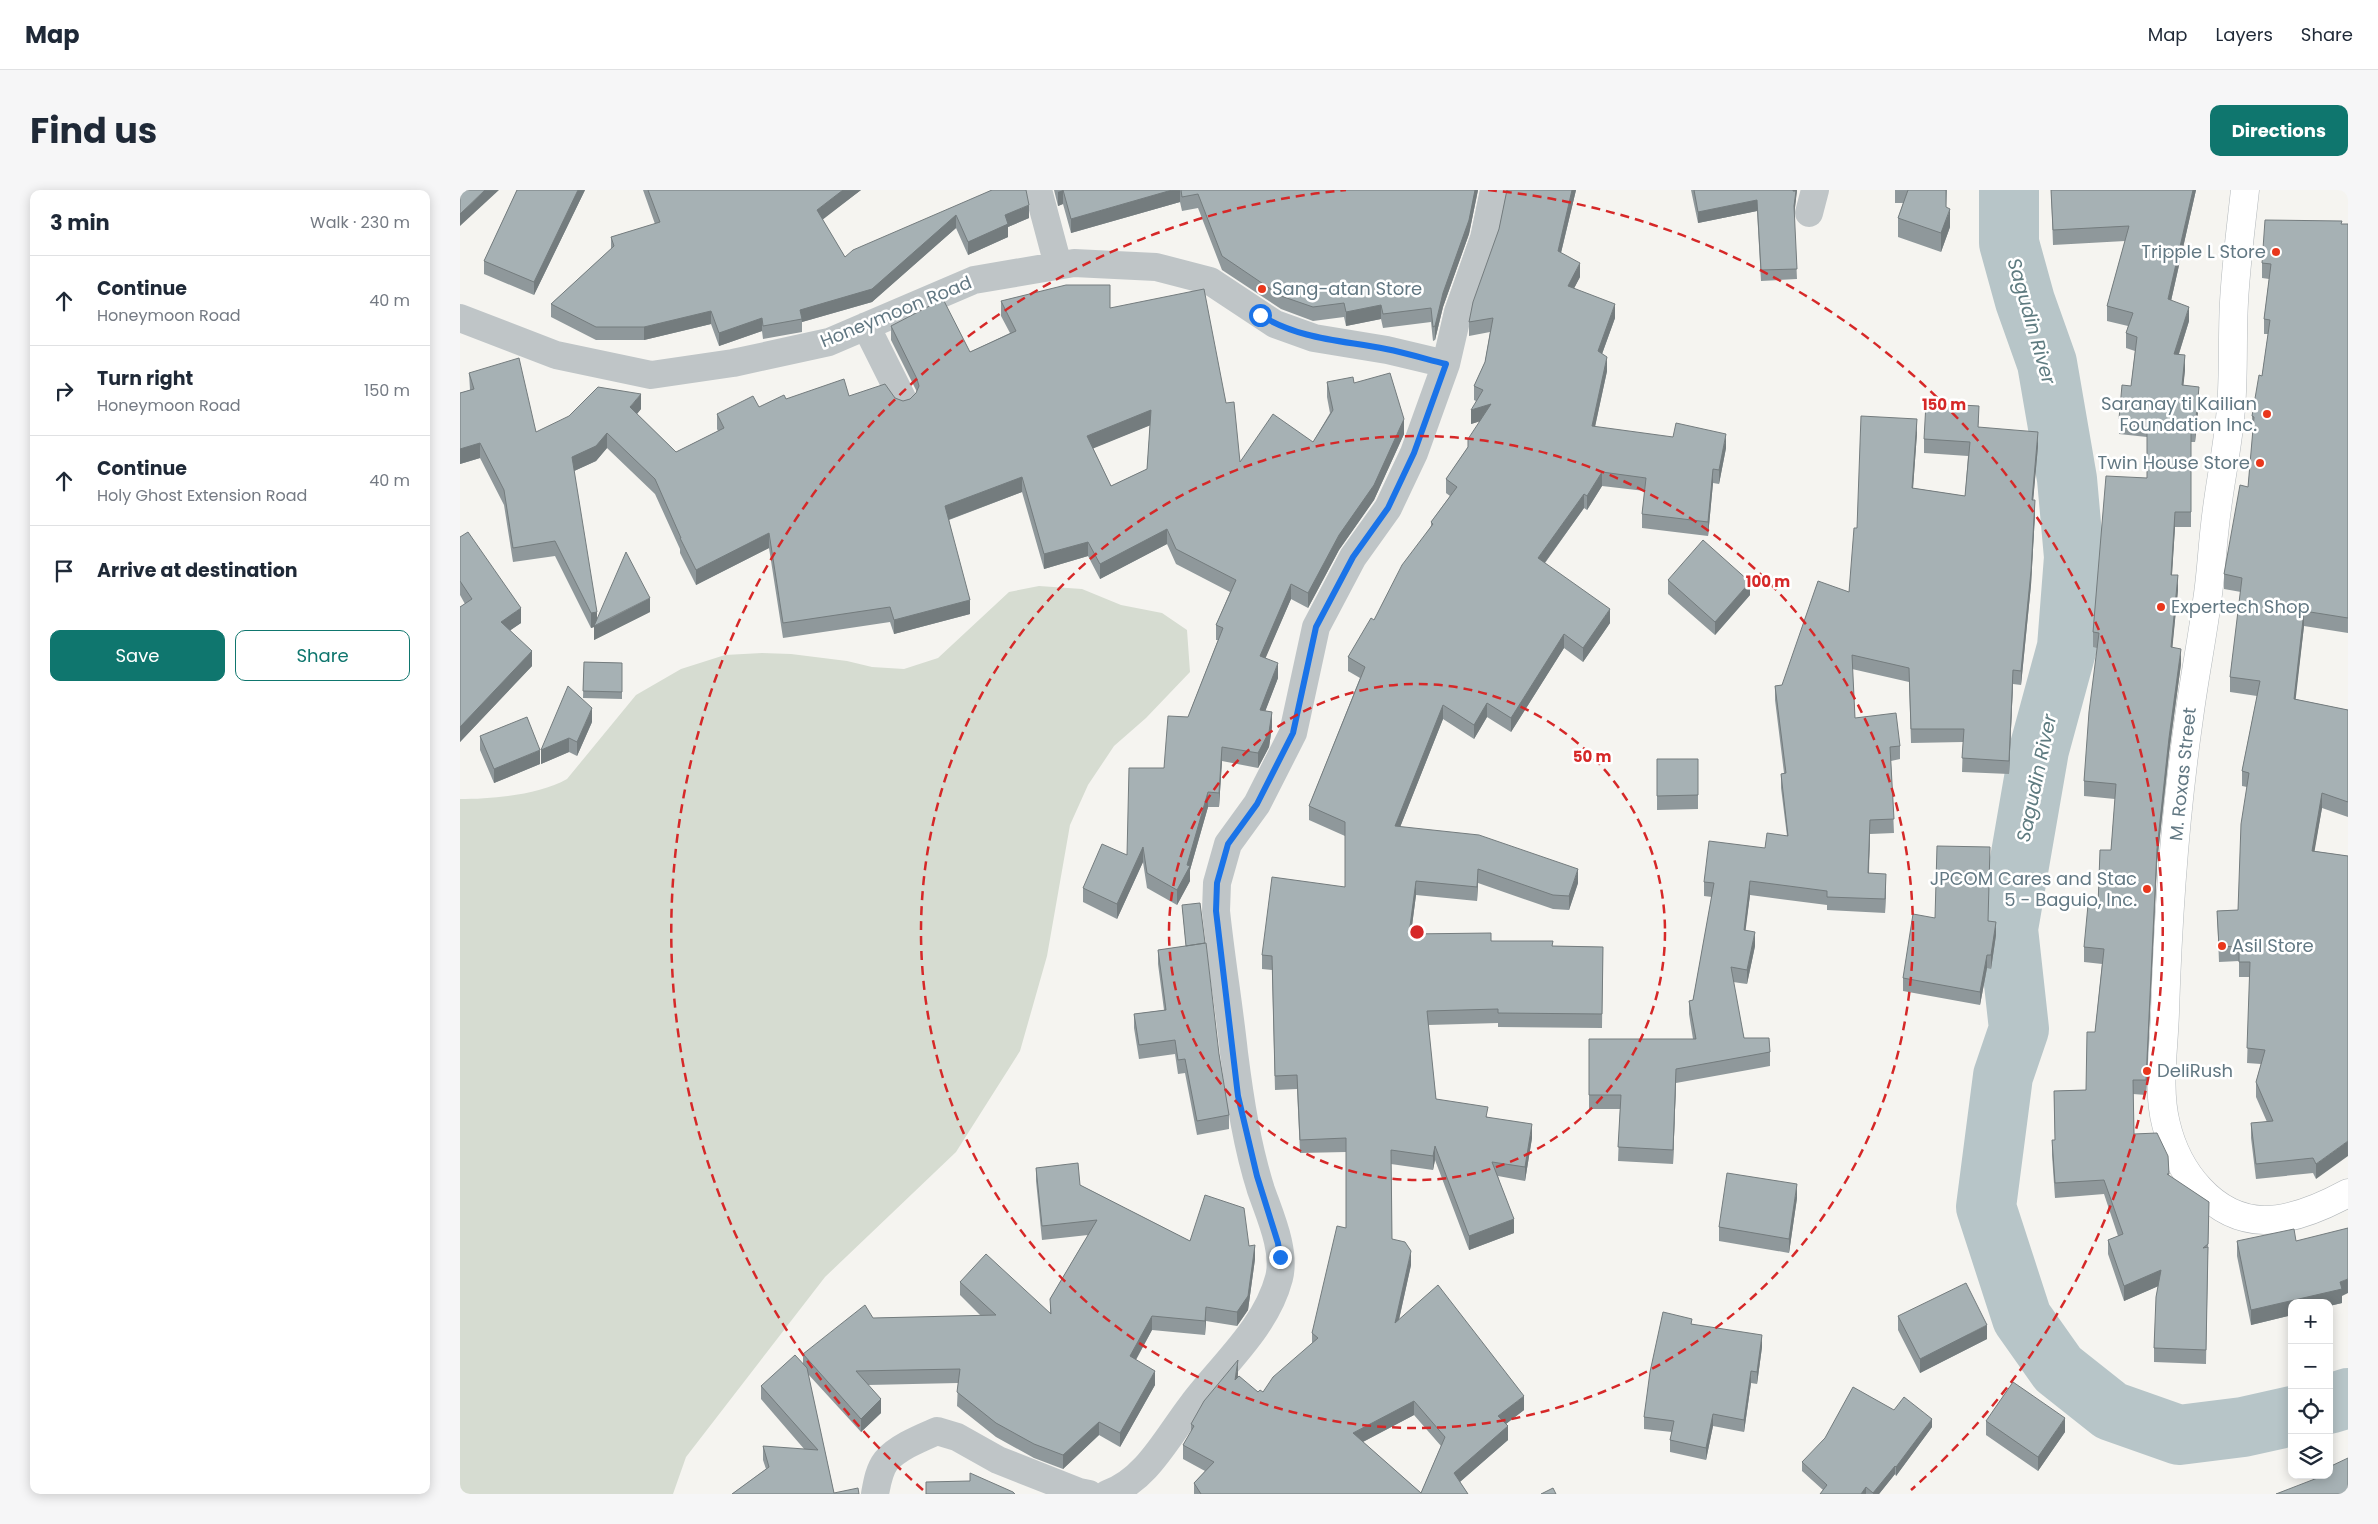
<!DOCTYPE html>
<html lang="en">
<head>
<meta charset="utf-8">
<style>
	body { margin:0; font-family:Poppins,sans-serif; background:#f6f6f7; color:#1f2937 }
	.controls { position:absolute; right:15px; bottom:15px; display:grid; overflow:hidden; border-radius:10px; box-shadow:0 2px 12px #0003 }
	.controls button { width:45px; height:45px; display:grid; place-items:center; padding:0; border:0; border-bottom:1px solid #e0e1e3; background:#fff; color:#1f2937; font:25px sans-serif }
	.stop { position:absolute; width:15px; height:15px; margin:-11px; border:4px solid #1a73e8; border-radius:50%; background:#fff }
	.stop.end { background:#1a73e8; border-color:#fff; box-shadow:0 1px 5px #0008 }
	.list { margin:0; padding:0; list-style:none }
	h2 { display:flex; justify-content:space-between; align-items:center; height:65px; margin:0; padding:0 20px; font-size:21px }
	h2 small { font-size:16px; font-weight:400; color:#747a83 }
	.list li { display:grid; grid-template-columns:32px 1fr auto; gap:15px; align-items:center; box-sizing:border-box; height:90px; padding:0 20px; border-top:1px solid #e0e1e3 }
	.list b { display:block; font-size:19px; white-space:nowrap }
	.list p { margin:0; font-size:16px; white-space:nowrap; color:#747a83 }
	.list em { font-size:16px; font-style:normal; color:#747a83 }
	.actions { display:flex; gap:10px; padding:15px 20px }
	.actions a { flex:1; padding:11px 0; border:1px solid #0f766e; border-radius:10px; text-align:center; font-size:18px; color:#0f766e }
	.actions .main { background:#0f766e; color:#fff }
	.icon { flex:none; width:28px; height:28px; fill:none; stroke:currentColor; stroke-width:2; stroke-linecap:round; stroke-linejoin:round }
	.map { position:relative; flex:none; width:1888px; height:1304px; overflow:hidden; border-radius:10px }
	header { display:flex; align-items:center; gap:30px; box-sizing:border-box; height:70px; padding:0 25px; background:#fff; border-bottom:1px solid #e0e1e3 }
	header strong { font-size:24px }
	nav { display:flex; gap:28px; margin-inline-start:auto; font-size:18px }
	.intro { display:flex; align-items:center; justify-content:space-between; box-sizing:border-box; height:120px; padding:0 30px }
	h1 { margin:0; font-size:35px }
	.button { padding:12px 22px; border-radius:10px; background:#0f766e; color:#fff; font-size:18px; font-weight:700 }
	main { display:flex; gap:30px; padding:0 30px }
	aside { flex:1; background:#fff; border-radius:10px; box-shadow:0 2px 12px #0003 }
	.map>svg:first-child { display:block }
</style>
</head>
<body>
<header>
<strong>Map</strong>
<nav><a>Map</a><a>Layers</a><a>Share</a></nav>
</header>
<div class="intro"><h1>Find us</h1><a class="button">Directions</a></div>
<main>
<aside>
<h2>3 min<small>Walk · 230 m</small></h2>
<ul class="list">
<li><svg class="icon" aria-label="ahead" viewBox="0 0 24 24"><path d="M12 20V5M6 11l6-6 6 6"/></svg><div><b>Continue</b><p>Honeymoon Road</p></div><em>40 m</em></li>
<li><svg class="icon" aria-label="right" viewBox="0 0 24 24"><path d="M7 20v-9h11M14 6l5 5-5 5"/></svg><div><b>Turn right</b><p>Honeymoon Road</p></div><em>150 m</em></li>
<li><svg class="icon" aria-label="ahead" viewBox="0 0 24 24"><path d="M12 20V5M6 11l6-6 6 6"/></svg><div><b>Continue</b><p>Holy Ghost Extension Road</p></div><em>40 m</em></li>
<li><svg class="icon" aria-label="arrive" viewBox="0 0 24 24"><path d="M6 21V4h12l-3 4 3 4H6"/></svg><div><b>Arrive at destination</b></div></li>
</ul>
<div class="actions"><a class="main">Save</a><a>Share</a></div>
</aside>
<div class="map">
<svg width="1888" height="1304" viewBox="0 0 1888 1304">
	<rect width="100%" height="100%" fill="#f5f4f0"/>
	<path fill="#d6dcd1" d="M579,396l43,3 39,16 41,8 25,17 3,42 -44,46 -32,28 -26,39 -18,40 -23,131 -27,95 -64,101 -131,125 -139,180 -13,37h-213v-695c32,0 79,-4 107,-20l69,-84 45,-26 44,-14 37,-2 29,1 56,7 25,6 32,2 34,-11 71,-66z"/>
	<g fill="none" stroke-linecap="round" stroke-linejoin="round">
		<path stroke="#b7c5c8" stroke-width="60" d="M1549,0v53l16,58 22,62 20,116 7,78 -7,90 -28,103 -31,179 11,100 -16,47 -17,131 36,111 36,51 53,42 68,24 64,-8 49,-11
			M1869,1214l19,-6"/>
		<defs>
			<path id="major" d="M1785,0c-4,37 -9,74 -11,112 -2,35 0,71 -3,106 -3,39 -12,78 -16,117 -3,25 -4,51 -8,76 -5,39 -13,78 -18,117 -14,97 -21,196 -24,294 -1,36 -8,77 1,112 11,47 47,95 98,96 28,0 60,-14 84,-27"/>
		</defs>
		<use href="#major" stroke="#b3b8bb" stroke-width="29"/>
		<path stroke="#bfc5c7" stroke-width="28" d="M578,0l20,75
			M1349,23l6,-23
			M0,128l96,37 95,20 82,-12 96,-21 145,-62 100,-17 82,4 54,14 65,43 39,14 73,12 59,14
			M406,136l37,74
			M415,1304c2,-11 4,-24 11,-33 12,-14 35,-23 51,-30l20,6 41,23 81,32 10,2
			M647,1304c39,-13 61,-58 85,-89 30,-40 74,-77 87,-127 7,-27 -9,-62 -18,-88 -14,-44 -21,-90 -27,-137 -5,-47 -13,-94 -18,-142l1,-28 11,-39 29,-40 36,-71 23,-106 37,-70 35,-49 26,-55 32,-89 12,-52 26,-74 10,-48"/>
		<use href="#major" stroke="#fff" stroke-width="28"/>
	</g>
	<path fill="#8f989b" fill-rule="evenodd" d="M57,0h68l-51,105 -50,-21v-13z
		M183,0h218l-39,29 23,38 147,-67 37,28 -21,9v10l-40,18 -12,-27 -84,74 -70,20v10l-39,7 -1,-8 -43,15 -8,-22 -67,16h-48l-45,-23v-13l60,-55v-12l44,-13z
		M594,0h424l-9,44 -26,73 -8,33 -2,1 -2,-19 -48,6 -2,-9 -35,7 -2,-9 -31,4 -32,-12 -59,-39 -24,-62 -16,3 -2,-9 -109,31 -8,-29 -5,2z
		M1047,0h69l-15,63 19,24 -6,11 41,30 -13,36 5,17 -12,56 131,21 -7,36 -6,-1 -5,53 -66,-8v-14l3,-23 -43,-5 -15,24 -3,-2 -39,55 65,60 -27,39 -19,-14 -53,84 -24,-15 -13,22 -31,-20 -43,108 178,56 -9,27 -16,-1 -75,-26 -1,18 -61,-6 -5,39 142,12 50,1 -1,81 -104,-1v-4l-70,2 8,74 52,18 44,21 -7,43 -27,-5 16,57 -45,17 -34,-90 -2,10 -42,-6 1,75 19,26 -12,55 125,90 -18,14 2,16 -48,42 8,12h-274v-11l11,-12 -22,-12v-14l8,-13v-8l47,-50v3l20,15h5l49,-49v-10l34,-105v-76l-46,1 -3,-64 -22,1 -3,-120 -10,-1v-14l83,-68v-51l-36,-16v-14l51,-128 -12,-7v-14l26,-37 57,-94v-4l19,-26 -4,-3v-14l22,-32 12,-26 -9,3 5,-23 -2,-1v-14l11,-24 5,-30 -21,4v-14l30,-93zM954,1225l27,31 -20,47 -58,-51z
		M1231,0h106l-3,24 3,65 -36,2 -4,-70 -59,12z
		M1435,0h52l-1,18 4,19 -9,25 -43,-15v-19l5,-15h-8z
		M1591,0h145l-25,111 18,20 -10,33 6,16 -2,15 16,17 -4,40h-4v85h-16l-3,48 6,15 -6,58 9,16 -12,89 -12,110 -11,232 -13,-1 1,40 34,22 1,20 40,26 -3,162 -52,-2v-14l4,-62 -34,15 -16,-47v-14l10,-4 -14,-42 -49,4 -3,-43v-15h3l-1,-49 32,-1 9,-58 7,-68 -18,-2v-15l14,-41 13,-56 4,-51 -31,-3v-15l13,-133 -4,-1v-15l54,-154v-41l-28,-3v-15l12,-33 4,-35 -9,-3v-15l2,-7 -21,-5v-15l18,-65 -72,4z
		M1881,34h7v409l-44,-7 -9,73 53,11v107l-26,-9 -8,43 34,5 -32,323 -3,-6 -57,6 -5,-41v-15l16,-1 -11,-25v-15l5,-18 -14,-1 3,-86h-11v-16l-20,1 -2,-51 21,-1 9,-123 -5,-1v-15l15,-75 -27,-4v-15l11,-85 -17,-3v-15l24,-87 5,-55 -1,-1v-15l10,-40 6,-42h-4v-15l5,-40 -7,-1v-15z
		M541,111l109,7 116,95 14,59 73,-20 17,-29 -3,-16v-15l27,1 50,51 -30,66 -35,50 -31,58 -17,-9 -26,59 13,20 -13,33 7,16 -3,20 -11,21 -36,-7 -3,46h-11l-18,63v11l-13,24 -30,-17 -4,-26 -26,57 -34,-17v-14l44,-33 37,-87 24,-51 30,-77h-2v-15l14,-33 -54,-28 -9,-20 -67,35 -12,-23 -44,13 -22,-77 -73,28 21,94 -76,20 -4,-12 -107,16 -14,-90 -73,37 -16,-32v-4l-25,-55 -48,-46 -11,13 -22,10 23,150 53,-9 -56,28v-13l-3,1 -36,-72 -42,6 -9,-57 -24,-47 -20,6v-71l10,-3 -1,-17 67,59 105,-23 -4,5 39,38 42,-21 -1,-2v-15l42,-7 27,-8 63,-3 46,2 8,3 7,-2 7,-7 -26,-52v-14l79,26 40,-19 -9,-17zM690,235l-3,44 -36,17 -18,-38z
		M1519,230l-1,7 60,19 -5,54 2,14 -4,71 -10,100 -8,-1 -4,90 -47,-2 1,-30 -52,1 -2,-61 -57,-13 3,49 45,28v13l-9,2 3,72 -24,1 -1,39 17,15 -1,25 -58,-3v-5l-77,-10 -5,35 10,16 -8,38 -14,-2 11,56 26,14v14l-94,17 -3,81 -55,-3 2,-52h-31v-70h104l-4,-25v-13l4,-1 19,-103 -8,-1v-14l83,-46 -6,-48v-14l3,-1 -9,-73v-14l7,-1 67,-93 8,-64 60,-95 -4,55 52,8 3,-40 -44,-3v-14z
		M0,347l61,86 -11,7 22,36 -72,76v-135l5,-3 -5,-9z
		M1208,390l82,15 -35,40 -47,-41z
		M124,472l38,1v36l-39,-1z
		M132,532l-15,34 -8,-4 -28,12v-14z
		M20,546l60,28 -46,19 -14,-33z
		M1197,569h41v50l-41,1z
		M722,715l37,149 10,61v14l-32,6 -12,-62 -7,1 -3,-20 -36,5 -5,-31v-14l30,-4 -6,-46v-14l28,-4z
		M1475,728l54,3 7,14 -5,34 -4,-1 -7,37 -77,-14v-13z
		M576,978l44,17 110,56 59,5 6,13 -7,51 -11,16 -31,-5 -1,14 -53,-5 -16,30 19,25 -35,62 -21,-12 -36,34 -29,-11 -38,-21 -39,-31 1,-23 -90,2 13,28 -20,19 -53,-58 26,119 25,1h-127l34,-25 -3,-9v-14l42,4 -44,-51v-13l42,-23v-9l70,-36 108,-2 -21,-21v-13l90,31v-14l38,-64 -46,5 -6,-59z
		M1337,1008l-8,55 -70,-12v-14z
		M1777,1051h59l46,55v7l-91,22 -14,-69z
		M1438,1126l89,23 -67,34 -22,-43z
		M1232,1134l70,23 -5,37 -6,-1 -7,49 -31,-6 -7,34 -36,-8v-12l2,-8 -28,-3v-12z
		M1434,1220l38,17 -36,49 -1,-2 -16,20h-59l3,-4 -21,-19v-9z
		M1526,1231l79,11 -27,39 -52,-36z"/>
	<path fill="#747c7e" d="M25,0h14l-39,36v-12z
		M118,0h7l-51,105v-13z
		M383,0h18l-44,34v-14z
		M603,0v14l-5,2v-14z
		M712,0h8v12l-109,31v-14z
		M1015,0h3l-9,44 -26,73 -8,33v-14l8,-33z
		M1112,0h4l-18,75v-14z
		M1333,0h4l-3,27 -1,-16z
		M1486,0v31l4,-12v18l-9,25v-19z
		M1733,0h3l-28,124v-15z
		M1297,10v11l-59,12v-11z
		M569,15v13l-21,9v10l-40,18v-13l37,-27z
		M496,25v13l-84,74 -70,20 -2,-12z
		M1120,73v14l-12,23v-14z
		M1155,114v14l-17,47v-14z
		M921,115v14l-35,7v-14z
		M1729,117v14l-15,48v-15z
		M251,121v13l-67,16v-13z
		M302,128v13l-43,15v-13z
		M1725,165v15l-3,30v-15z
		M1147,167v14l-15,69v-14z
		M1739,197v15l-4,40v-14z
		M181,204v15l-11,13v-15z
		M1031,214v14l-20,6v-14z
		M691,220v15l-64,26v-15z
		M944,229v15l-30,66 -35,50 -31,58v-15l31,-58z
		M1457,229v14l-5,69v-14z
		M1578,242v14l-6,68v-14z
		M147,243v15l-11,13 -24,11v-15z
		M1266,244v14l-7,36v-14z
		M20,253v15l-20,6v-15z
		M1253,279v14l-5,53v-14z
		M1142,282v14l-15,24v-14z
		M562,287v15l-77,29v-15z
		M1124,304v14l-46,64v-14z
		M1575,310v14l-4,71 -10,100v-14z
		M1715,322v15l-4,62v-14z
		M707,339v15l-67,35v-15z
		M309,343v15l-73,37v-15z
		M628,352v14l-44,13v-15z
		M1718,385v15l-7,72v-15z
		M1290,392v13l-35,40v-13z
		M831,394v15l-31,72v-15z
		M190,408v14l-56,28v-13l-3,1v-15l6,-1v13z
		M510,410v14l-76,20v-14z
		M61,418v15l-20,14v-15z
		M1150,419v14l-27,39v-14z
		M1844,421v15l-10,88v-15z
		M1104,444v14l-53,84v-14z
		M1721,459v15l-12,89 -12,110 -11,232v-15l11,-231 12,-111z
		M72,461v15l-72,76v-15z
		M818,473v15l-18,47v-15z
		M1553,480v14l-4,90v-13z
		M1027,513v14l-13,22v-14z
		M983,515v14l-48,121v-14z
		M132,518v14l-15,34v-14z
		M812,522v15l-3,20 -11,21v-15z
		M109,548v14l-28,12v-14z
		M762,557v14l-3,46v-14z
		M80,560v14l-46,19v-14z
		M748,602v15l-18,63v11l-13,24v-15l10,-25z
		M1862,603v15l-10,58v-15z
		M1410,630v14l-2,53v-14z
		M683,657v15l-26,57v-15z
		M1018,679v14l-1,18v-14z
		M1118,679v14l-9,27v-14z
		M1426,684v14l-1,25v-14z
		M956,691v14l-7,53v-14z
		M1290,691v14l-6,48v-13z
		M1536,732v13l-5,34v-14z
		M1295,742v14l-8,38v-14z
		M1527,765v13l-7,37v-13z
		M1216,879v14l-3,81v-14z
		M1072,934v14l-7,43v-14z
		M1888,951v15l-32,23v-15z
		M975,956v14l-2,10v-14z
		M1337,994v14l-8,55v-14z
		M1054,1029v14l-45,17v-14z
		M795,1055v14l-7,51 -11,16v-14z
		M951,1061v14l-16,72v-14z
		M1701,1080v15l-37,16v-15z
		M1888,1089v14l-6,3v7l-13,3v-3h-37v12l-41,10v-15l89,-28z
		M746,1117v14l-1,14v-14z
		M692,1126v14l-22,40v-14z
		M1527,1135v14l-67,34v-14z
		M1302,1145v12l-5,37v-12z
		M778,1170v14l-3,20v-14z
		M695,1181v14l-35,62v-14z
		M1291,1181v12l-7,49v-12z
		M1064,1206v14l-26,20v-14z
		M421,1209v14l-20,19v-13z
		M954,1211v14l-61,32v-14z
		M1253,1224v12l-7,34v-12z
		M1605,1228v14l-27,39v-14z
		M1472,1229v8l-36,49v-9z
		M639,1232v13l-36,34v-14z
		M1048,1236v14l-54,47v-14z
		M1435,1276v8l-16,20h-6v-1z
		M1406,1297v7h-5z"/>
	<path fill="#a6b1b4" stroke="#747c7e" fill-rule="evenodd" d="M0,0h25l-25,24z
		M57,0h61l-44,92 -50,-21z
		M188,0h195l-26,20 28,47 8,-7 139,-60h34l3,15 -24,10 3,9 -40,18 -12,-27 -84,74 -72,21 2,9 -39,7 -1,-8 -43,15 -8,-22 -67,16h-48l-45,-23 63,-58 -3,-9 49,-15z
		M603,0h109l-101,29z
		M721,0h294l-6,30 -26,73 -8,33 -2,1 -2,-19 -48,6 -2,-9 -35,7 -2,-9 -31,4 -32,-11 -59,-40 -24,-62 -16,3z
		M1047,0h65l-14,61 22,12 -12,23 47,18 -17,47 9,6 -15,69 81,11 3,-14 50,11 -7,36 -6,-1 -5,53 -66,-8 4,-36 -44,-6 -15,24 -3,-2 -46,64 72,51 -27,39 -19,-14 -53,84 -24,-15 -13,22 -31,-20 -48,121 84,9 99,34 -9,27 -16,-1 -75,-26 -1,18 -61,-6 -7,53 82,-1v8h62l-1,5 51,1 -1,67 -104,-1v-4l-71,2 9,88 52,8 -2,10 46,7 -7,43 -33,-5 22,57 -45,17 -34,-90 -2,10 -42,-6 1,89 13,3 6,9 -16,72 43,-38 86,111 -26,20 10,10 -54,47 14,21h-267l-7,-11 20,-21 -31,-17 11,-19 -3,-2 13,-23 34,-41 -3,20 4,-4 19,16 2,-2 3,2 10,-15 45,-39 -6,-5 25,-107 9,2v-90l-46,2 -3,-65 -22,1 -3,-120 -10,-1 10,-78 73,10v-65l-36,-16 56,-139 -17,-10 23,-39 3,2 28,-55 31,-41 -2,-2 26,-35 -11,-8 22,-32v-8l23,-35 -20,6 12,-20 -9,-4 11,-24 8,-44 -24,4 4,-20 26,-73zM954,1211l31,36 -24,56 -68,-60z
		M1234,0h99v1h3l-2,15 3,63 -36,1 -4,-70 -59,12z
		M1448,0h38v17l4,2 -9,24 -43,-15z
		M1591,0h142l-25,109 21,8 -15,47 11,1 -3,30 17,2 -4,41 -4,-1v85h-16l-4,63h7l-7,72 10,2 -12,89 -12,111 -11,231h-13l1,54 23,-1 11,23 1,18h-2l42,28 -1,42 -5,4 5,-1 -2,103 -52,-2 2,-51 5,-27 -37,16 -16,-46 15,-6 -19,-54 -49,3 -3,-43h3l-1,-49 32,-1 1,-58h8l9,-83 -20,-2 4,-42 10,1 2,-56h11l5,-66 -32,-3 5,-69 10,-79 -6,-1 13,-156 41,2v-56l-28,-3 3,-34 9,1 6,-49 -11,-4 7,-20 -26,-7 22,-80 -76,4z
		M1805,30l77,1 -1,3h7v394l-44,-7 -10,88 54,11v92l-26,-9 -10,58 36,5v285l-32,23 -3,-6 -57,6 -5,-41 22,-2 -17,-39 9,-32 -18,-2 3,-86h-11v-16l-20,1 -2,-36 21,-1 3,-86 8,-51 -7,-2 18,-90 -30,-4 12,-99 -18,-4 16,-89 8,2 6,-70 -2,-1 7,-41 3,1 8,-56 -6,-1 7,-55 -9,-1z
		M606,95h44v23l94,-19 22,114 8,-1 6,60 33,-48 40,28 20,-32 -6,-28 26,-5 1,6 36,-10 14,46 -30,66 -35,50 -31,58 -17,-9 -31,72 18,7 -18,47 12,2 -3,20 -11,21 -36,-6 -3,46 -11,-1 -21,73 3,1 -13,24 -30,-17 -4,-26 -26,57 -34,-16 19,-44 25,11 2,-87h35l4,-52 20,1 35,-89 -7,-3 20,-45 -60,-31 -9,-20 -67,35 -12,-22 -44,12 -22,-77 -77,29 25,94 -76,20 -4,-13 -107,16 -14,-90 -73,37 -16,-32h1l-26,-59 -48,-46 -11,13 -24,11 25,155 -6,1 -36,-72 -42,7 -9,-58 -24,-47 -20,6v-56l14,-4 -5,-16 50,-15 17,74 33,-16 29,-29 43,7 -11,13 46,45 48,-24 -7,-14 36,-18 6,11 25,-12 2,4 58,-20 5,17 36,-12 10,14 8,3 7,-2 6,-6 3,-7 -2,-7 -26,-53 52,-27 27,53 46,-21 -15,-30zM691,220l-4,59 -36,17 -24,-50z
		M1466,213l53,3 -1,21 60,5 -6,68h3l-4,71 -10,100 -8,-1 -4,91 -47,-3 2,-29h-53l-2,-61 -57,-13 3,63 41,-5 4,33 -10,1 4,72 -24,1 -2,53 18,1 -1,25 -58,-2v-6l-77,-10 -6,49 11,2 -8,38 -16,-3 13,71h25l1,14 -94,17 -3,81 -55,-3 3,-52h-32v-56h107l-7,-38 4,-1 21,-117 -10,-1 5,-41 56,7 2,-15 21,3 -7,-62 5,-1 -11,-87 7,-1 36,-104 31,11 5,-64h3l4,-112 56,3 -5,69 53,8 5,-54 -46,-3z
		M8,342l53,76 -20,14 31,29 -72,76v-120l12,-8 -12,-18v-44z
		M1243,350l47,42 -35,40 -47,-42z
		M166,362l24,46 -56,28z
		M124,472l38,1v29l-39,-1z
		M108,496l24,22 -15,34 -8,-4 -28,12z
		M67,527l13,33 -46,19 -14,-33z
		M1197,569h41v36l-41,1z
		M1477,656l53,1 -2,74 8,1 -5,33h-4l-7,37 -77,-14 10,-64 22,4z
		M740,713l5,40 -19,3 -4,-41z
		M746,753l13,111 10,61 -32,6 -12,-62 -7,1 -3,-20 -36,5 -5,-31 32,-4 -8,-60z
		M618,973l2,22 110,56 15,-46 39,13 5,38 6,-1 -7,51 -11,16 -31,-5 -1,14 -53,-5 -22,40 25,15 -35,62 -21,-11 -36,33 -29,-11 -38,-21 -39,-31 3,-23 -104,2 25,28 -20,20 -58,-65 62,-49 8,13 123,-3 -36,-33 26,-28 65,60 -1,-15 47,-79 -55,6 -6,-58z
		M1267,983l70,11 -8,55 -70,-12z
		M1888,1038v51l-8,3 2,7 -91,21 -14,-69 57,-12 2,12z
		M1506,1093l21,42 -67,34 -22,-43z
		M1203,1122l29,7 -1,5 71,11 -5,37 -6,-1 -7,49 -31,-6 -7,34 -36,-8 4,-19 -30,-4 6,-45z
		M335,1165l12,13 27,125 24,-5 1,6h-127l37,-27 -6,-21 55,4 -57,-64z
		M1553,1192l52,36 -27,39 -52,-36z
		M1393,1197l41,23 10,-13 28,22 -36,48 -1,-1 -22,27 -7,-6 -5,7h-41l7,-9 -25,-23 23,-24z
		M1888,1268v36h-72l44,-17v-2h9v-8z
		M510,1283l43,19 2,2h-89v-12l44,-1z
		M1093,1298l3,6h-15z"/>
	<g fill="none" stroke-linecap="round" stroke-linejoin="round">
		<path stroke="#1a73e8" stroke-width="6" d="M800,125c42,25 80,25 126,34 20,4 40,10 60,15l-32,89 -26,55 -35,49 -37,70 -23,106 -36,71 -29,40 -11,39 -1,28 22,185 19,80 21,67 2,14"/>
	</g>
	<g fill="none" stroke="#d62828" stroke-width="2.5" stroke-dasharray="9 6">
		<circle cx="957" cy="742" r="248"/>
		<circle cx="957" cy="742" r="496"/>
		<path d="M463 1300A745 745 0 0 1 886 0M1028 0A745 745 0 0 1 1451 1300"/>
	</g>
	<g fill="#e9371c" stroke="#fff" stroke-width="2">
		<circle cx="1816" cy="62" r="5"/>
		<circle cx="802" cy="99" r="5"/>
		<circle cx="1807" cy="224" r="5"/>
		<circle cx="1800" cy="273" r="5"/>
		<circle cx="1701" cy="417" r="5"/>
		<circle cx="1687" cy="699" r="5"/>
		<circle cx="1762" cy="756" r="5"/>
		<circle cx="1687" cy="881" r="5"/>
	</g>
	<g text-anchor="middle" stroke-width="5" stroke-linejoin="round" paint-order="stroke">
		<g font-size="18" fill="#627883" stroke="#fff" text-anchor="end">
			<text x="1806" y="68">Tripple L Store</text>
			<text x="812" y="105" text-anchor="start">Sang-atan Store</text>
			<text x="1797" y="220">Saranay ti Kailian<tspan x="1797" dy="21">Foundation Inc.</tspan></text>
			<text x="1790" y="279">Twin House Store</text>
			<text x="1711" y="423" text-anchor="start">Expertech Shop</text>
			<text x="1677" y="695">JPCOM Cares and Stac<tspan x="1677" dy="21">5 - Baguio, Inc.</tspan></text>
			<text x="1772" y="762" text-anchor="start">Asil Store</text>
			<text x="1697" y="887" text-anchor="start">DeliRush</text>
		</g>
		<g font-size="18" fill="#627883" stroke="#fff">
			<text transform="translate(436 122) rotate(-22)" y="6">Honeymoon Road</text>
			<text transform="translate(1723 584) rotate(-84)" y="6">M. Roxas Street</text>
		</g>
		<g font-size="19" font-style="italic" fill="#5e7b80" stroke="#fff">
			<text transform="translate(1572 131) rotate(74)" y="7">Sagudin River</text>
			<text transform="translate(1576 588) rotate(-78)" y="7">Sagudin River</text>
		</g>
	</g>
	<circle cx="957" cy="742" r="8" fill="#d62828" stroke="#fff" stroke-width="2.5"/>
	<g font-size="15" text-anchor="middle" font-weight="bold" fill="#d62828" stroke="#fff" stroke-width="5" stroke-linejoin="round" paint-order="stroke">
		<text x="1484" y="220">150 m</text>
		<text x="1308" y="397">100 m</text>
		<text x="1132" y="572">50 m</text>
	</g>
</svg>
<div class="controls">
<button>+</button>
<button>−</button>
<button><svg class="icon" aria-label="locate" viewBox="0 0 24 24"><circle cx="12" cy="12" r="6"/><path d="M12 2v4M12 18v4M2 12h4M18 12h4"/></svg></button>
<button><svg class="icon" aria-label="layers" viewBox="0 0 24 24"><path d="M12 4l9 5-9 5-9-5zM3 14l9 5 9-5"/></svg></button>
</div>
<div class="stop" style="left:800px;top:125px"></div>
<div class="stop end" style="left:820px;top:1067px"></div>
</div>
</main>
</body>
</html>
